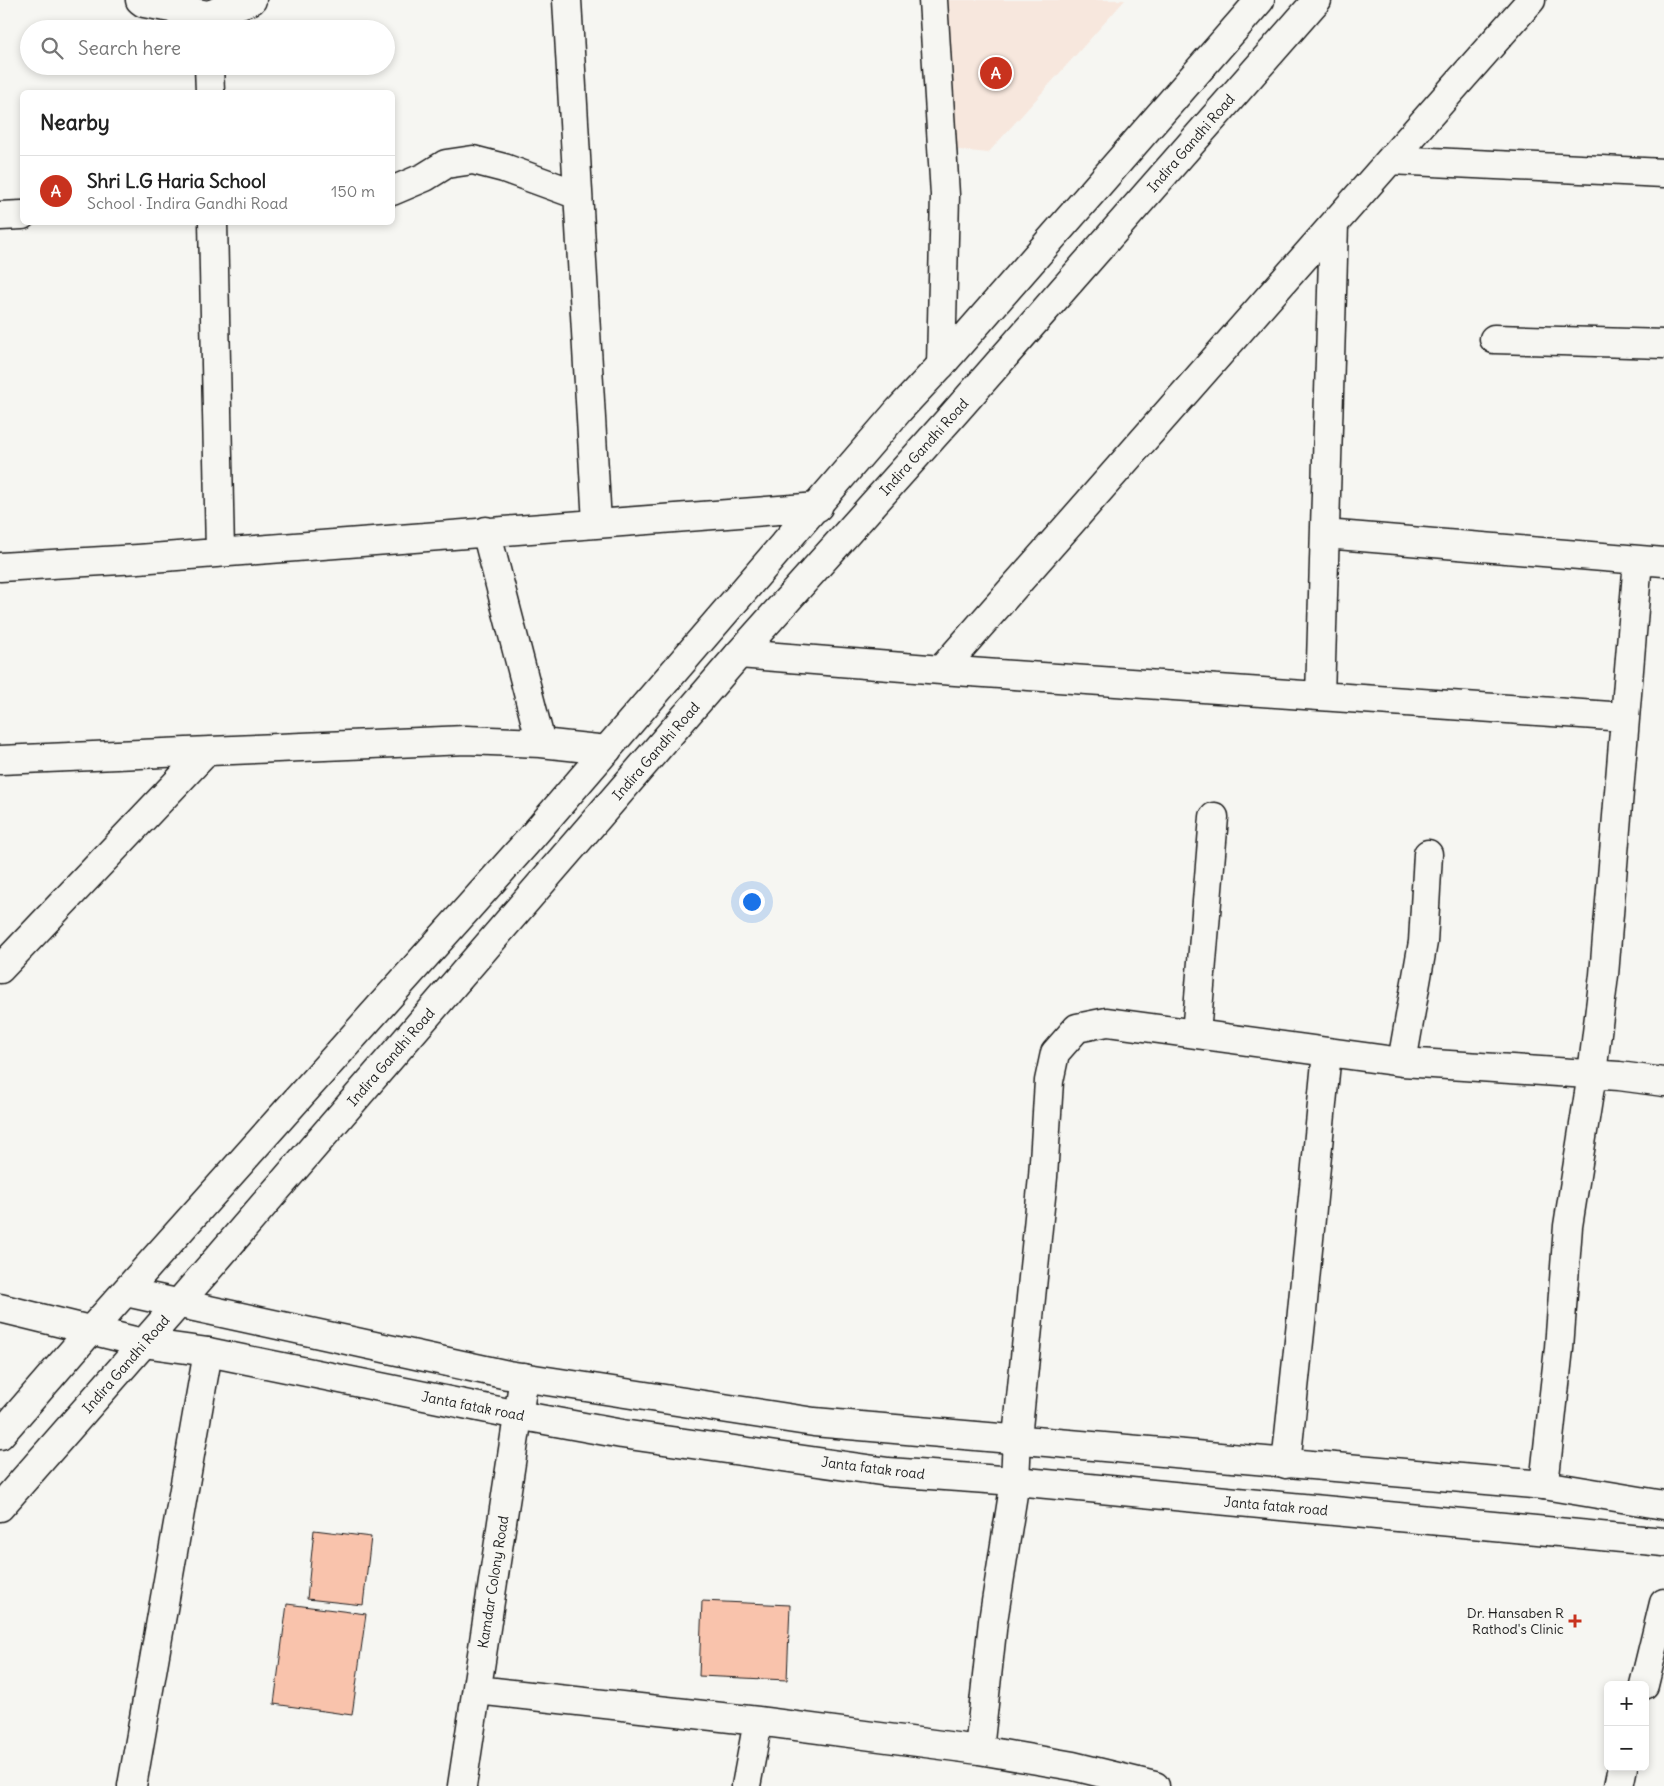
<!DOCTYPE html>
<html lang="en">
<head>
<meta charset="utf-8">
<style>
	body { margin:0; font-family:Delius,sans-serif; background:#f6f6f6; color:#222 }
	.controls { position:absolute; right:15px; bottom:15px; display:grid; overflow:hidden; border-radius:8px; box-shadow:0 2px 8px #0003 }
	.controls button { width:45px; height:45px; display:grid; place-items:center; padding:0; border:0; border-bottom:1px solid #e0e0e0; background:#fff; color:#222; font:25px sans-serif }
	.you { position:absolute; left:751px; top:901px; width:18px; height:18px; margin:-12px; border:4px solid #fff; border-radius:50%; background:#1a73e8; box-shadow:0 0 0 8px #1a73e833 }
	.badge { display:grid; place-items:center; width:32px; height:32px; border-radius:50%; background:#c8321e; color:#fff; font-size:16px; font-weight:700 }
	.pin { position:absolute; translate:-50% -50%; border:2px solid #fff; box-shadow:0 1px 5px #0006 }
	.list { margin:0; padding:0; list-style:none }
	h2 { display:flex; justify-content:space-between; align-items:center; height:65px; margin:0; padding:0 20px; font-size:21px }
	h2 small { font-size:16px; font-weight:400; color:#767676 }
	.list li { display:grid; grid-template-columns:32px 1fr auto; gap:15px; align-items:center; box-sizing:border-box; height:70px; padding:0 20px; border-top:1px solid #e0e0e0 }
	.list b { display:block; font-size:19px; white-space:nowrap }
	.list p { margin:0; font-size:16px; white-space:nowrap; color:#767676 }
	.list em { font-size:16px; font-style:normal; color:#767676 }
	.icon { flex:none; width:28px; height:28px; fill:none; stroke:currentColor; stroke-width:2; stroke-linecap:round; stroke-linejoin:round }
	.map { position:relative; flex:none; width:1664px; height:1786px; overflow:hidden }
	.search { position:absolute; background:#fff; box-shadow:0 2px 8px #0003; left:20px; top:20px; width:375px; height:55px; display:flex; align-items:center; gap:12px; box-sizing:border-box; padding:0 18px; border-radius:28px; color:#767676; font-size:19px }
	.panel { position:absolute; background:#fff; box-shadow:0 2px 8px #0003; left:20px; top:90px; width:375px; height:135px; border-radius:8px }
	.map>svg:first-child { display:block }
</style>
</head>
<body>
<div class="map">
<svg width="1664" height="1786" viewBox="0 0 1664 1786">
	<rect width="100%" height="100%" fill="#f6f6f2"/>
	<filter id="ink" filterUnits="userSpaceOnUse"><feTurbulence type="fractalNoise" baseFrequency=".02" numOctaves="2"/><feDisplacementMap in="SourceGraphic" scale="10" xChannelSelector="R" yChannelSelector="G"/><feConvolveMatrix kernelMatrix="1 2 1 2 8 2 1 2 1" color-interpolation-filters="sRGB"/></filter>
	<g filter="url(#ink)">
		<path fill="#f7e7dd" d="M936,0h189l-137,153 -57,-6z"/>
		<path fill="#f9c3ac" stroke="#1c1c1c" d="M314,1530l57,7 -8,68 -56,-6z
			M702,1601l88,4 -3,75 -88,-4z
			M287,1604l79,10 -14,101 -78,-11z"/>
		<g fill="none" stroke-linecap="round" stroke-linejoin="round">
			<defs>
				<path id="minor" d="M140,0l4,3 64,12 44,-15
					M567,0l30,523
					M933,0l12,195 -4,170
					M209,66l1,26
					M1390,160l274,13
					M392,191l33,-14 21,-13 27,-4 31,8 74,27
					M0,216l22,-1
					M213,222l7,330
					M1494,339l170,5
					M486,531l55,212
					M1325,534l339,28
					M0,567l138,-8 680,-52
					M739,654l202,16 684,47
					M941,670l590,-670
					M1320,696l14,-472
					M0,760l466,-20 75,3 66,7
					M0,969l206,-217
					M1196,1034l18,-217
					M1402,1062l21,-120 5,-88
					M1286,1464l15,-142 26,-270
					M1544,1485l15,-137 9,-122 24,-152 12,-99 34,-415
					M1644,1685l20,-82
					M477,1690l281,31 221,29 94,16 82,20
					M979,1750l14,-129 22,-140 2,-43 26,-261 6,-96 6,-28 22,-25 30,-6 295,40 217,14 45,6
					M132,1786l76,-434
					M462,1786l62,-409
					M746,1786l12,-65
					M1619,1786l4,-19"/>
				<path id="tertiary" d="M126,1292l382,83 306,47 730,63 120,20
					M0,1308l143,35 65,9 310,63 104,19 266,38 127,9 649,61"/>
				<path id="secondary" d="M0,1435l91,-105 438,-490 370,-430 42,-45 319,-365
					M0,1507l178,-203 561,-650 213,-238 365,-416"/>
			</defs>
			<use href="#minor" stroke="#1c1c1c" stroke-width="31"/>
			<use href="#tertiary" stroke="#1c1c1c" stroke-width="31"/>
			<use href="#secondary" stroke="#1c1c1c" stroke-width="31"/>
			<use href="#minor" stroke="#f6f6f2" stroke-width="28"/>
			<use href="#tertiary" stroke="#f6f6f2" stroke-width="28"/>
			<use href="#secondary" stroke="#f6f6f2" stroke-width="28"/>
		</g>
	</g>
	<path fill="#c8321e" stroke="#f6f6f2" stroke-width="2" d="M1572.5 1613.5h5v5h5v5h-5v5h-5v-5h-5v-5h5z"/>
	<g text-anchor="middle" stroke-width="5" stroke-linejoin="round" paint-order="stroke">
		<g font-size="14" fill="#1c1c1c" stroke="#f6f6f2">
			<text transform="translate(1191 143) rotate(-49)" y="5">Indira Gandhi Road</text>
			<text transform="translate(924 447) rotate(-48)" y="5">Indira Gandhi Road</text>
			<text transform="translate(656 751) rotate(-49)" y="5">Indira Gandhi Road</text>
			<text transform="translate(391 1057) rotate(-49)" y="5">Indira Gandhi Road</text>
			<text transform="translate(126 1364) rotate(-49)" y="5">Indira Gandhi Road</text>
			<text transform="translate(473 1406) rotate(11)" y="5">Janta fatak road</text>
			<text transform="translate(873 1468) rotate(7)" y="5">Janta fatak road</text>
			<text transform="translate(1276 1506) rotate(5)" y="5">Janta fatak road</text>
			<text transform="translate(493 1582) rotate(-81)" y="5">Kamdar Colony Road</text>
		</g>
		<g font-size="14" fill="#1c1c1c" stroke="#f6f6f2" text-anchor="end">
			<text x="1564" y="1618">Dr. Hansaben R<tspan x="1564" dy="16">Rathod's Clinic</tspan></text>
		</g>
	</g>
</svg>
<div class="controls">
<button>+</button>
<button>−</button>
</div>
<div class="you"></div>
<div class="pin badge" style="left:996px;top:73px">A</div>
<div class="search"><svg class="icon" aria-label="search" viewBox="0 0 24 24"><circle cx="10" cy="10" r="6"/><path d="M15 15l6 6"/></svg>Search here</div>
<section class="panel">
<h2>Nearby<small></small></h2>
<ul class="list">
<li><span class="badge">A</span><div><b>Shri L.G Haria School</b><p>School · Indira Gandhi Road</p></div><em>150 m</em></li>
</ul>
</section>
</div>
</body>
</html>
